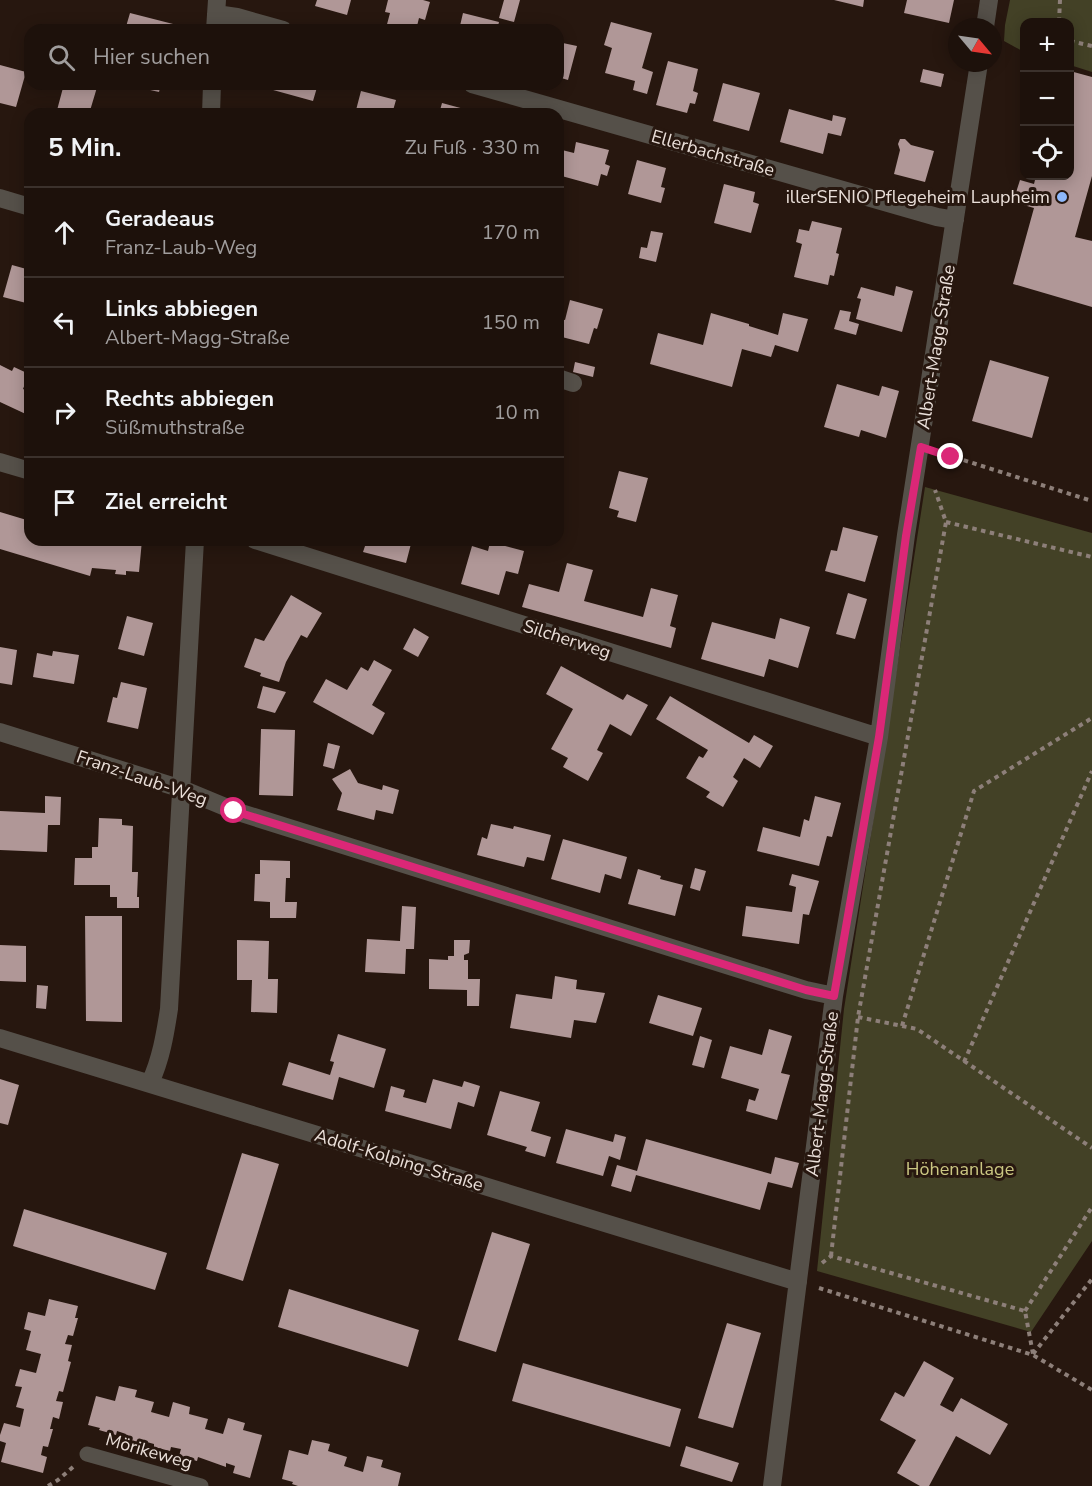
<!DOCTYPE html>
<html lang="de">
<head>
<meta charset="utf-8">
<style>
	body { margin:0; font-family:"Nunito Sans",sans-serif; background:#251a14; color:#f1f3f6 }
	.controls { position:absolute; right:18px; top:18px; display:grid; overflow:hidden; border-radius:12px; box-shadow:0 3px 15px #0003 }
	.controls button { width:54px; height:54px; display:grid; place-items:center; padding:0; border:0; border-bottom:2px solid #3b312c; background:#1d110b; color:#f1f3f6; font:30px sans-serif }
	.compass { position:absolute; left:948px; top:18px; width:54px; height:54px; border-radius:50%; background:#1d110b; box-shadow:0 3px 15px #0003; rotate:119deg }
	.stop { position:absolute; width:18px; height:18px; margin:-14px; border:4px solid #db2777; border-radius:50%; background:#fff }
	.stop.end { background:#db2777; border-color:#fff; box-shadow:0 2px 6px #0008 }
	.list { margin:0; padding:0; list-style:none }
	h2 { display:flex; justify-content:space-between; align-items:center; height:78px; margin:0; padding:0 24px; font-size:26px }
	h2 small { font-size:20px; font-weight:400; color:#a09d9d }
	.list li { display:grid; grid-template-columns:39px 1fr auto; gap:18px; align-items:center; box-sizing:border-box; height:90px; padding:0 24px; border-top:2px solid #3b312c }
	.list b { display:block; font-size:22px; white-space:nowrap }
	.list p { margin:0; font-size:20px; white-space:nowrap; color:#a09d9d }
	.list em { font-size:20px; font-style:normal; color:#a09d9d }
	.icon { flex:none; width:33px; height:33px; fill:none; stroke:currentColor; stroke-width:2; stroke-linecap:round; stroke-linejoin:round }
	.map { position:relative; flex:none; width:1092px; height:1486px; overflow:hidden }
	.search { position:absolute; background:#1d110b; box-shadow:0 3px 15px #0003; left:24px; top:24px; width:540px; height:66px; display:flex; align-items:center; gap:15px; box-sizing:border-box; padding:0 21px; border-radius:18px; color:#a09d9d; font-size:22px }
	.panel { position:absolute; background:#1d110b; box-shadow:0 3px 15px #0003; left:24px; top:108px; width:540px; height:438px; border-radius:18px }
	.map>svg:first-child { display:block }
</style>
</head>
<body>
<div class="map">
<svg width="1092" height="1486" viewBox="0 0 1092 1486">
	<rect width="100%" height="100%" fill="#27170f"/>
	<path fill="#434126" d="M1010,0h82v72l-22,-7v-43h-46v30l-20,-11 1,-16z
		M925,487l167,46v708l-61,91 -214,-61 27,-262z"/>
	<path fill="#b09797" d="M317,0h34l-4,15 -32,-9z
		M388,0h35l7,2 -5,18 -6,-2 -3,12 -30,-2 4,-15 -5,-1z
		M504,0h16l-6,22 -15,-4z
		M834,0h30l-1,7z
		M907,0h47l-5,23 -45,-10z
		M130,13l47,12 -1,5h-51z
		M463,13l36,9 -2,8h-38z
		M611,22l41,11 -10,35 11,4 -6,22 -14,-4 2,-9 -30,-8 7,-25 -8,-3z
		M558,42l19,4 -9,34 -10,-3z
		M668,61l30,8 -5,22 5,2 -3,11 -5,-1 -3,10 -31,-8z
		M0,65l26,7 -10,35 -16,-4z
		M923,69l21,5 -3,13 -21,-5z
		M1070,71l22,6v99l-17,61 17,4v66l-79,-23 21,-76 -21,-6 7,-22 14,4 2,-8h34z
		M723,83l37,10 -11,38 -36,-10z
		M64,84h34l-9,30h-33z
		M138,84h23l-2,8 -22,-5z
		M251,84h67l-5,17z
		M361,91l35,9 -4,14h-37z
		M442,103l37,10v1h-40z
		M789,109l43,12 1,-6 13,3 -5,18 -13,-3 -5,21 -43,-12z
		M900,139h5l6,6 23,6 -9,31 -31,-8 6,-24 -2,-6z
		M576,142l33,8 -4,14 5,2 -3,10 -6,-2 -3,12 -40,-11v-26l16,4z
		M637,160l29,8 -5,19 4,1 -4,15 -33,-9z
		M724,184l31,8 -2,10 6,2 -8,29 -37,-10z
		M812,221l30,7 -6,25 3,1 -5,22 -4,-1 -2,10 -34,-8 8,-33 -6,-2 3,-13 10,2z
		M651,231l12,2 -7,29 -17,-4 2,-11 6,1z
		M12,265l18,5v34l-27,-7z
		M896,286l17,5 -11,41 -46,-13 5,-20 -4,-1 4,-11 33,9z
		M570,300l33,9 -6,20 -3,-1 -5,16 -31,-8 2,-17 5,1z
		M840,310l11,2 -2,9 10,3 -3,11 -22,-6z
		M711,313l38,11v2l29,9 5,-22 25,6 -10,33 -23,-7 -4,12 -29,-8 -10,38 -82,-23 8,-31 45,12z
		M990,360l59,17 -17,61 -60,-17z
		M575,362l20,5 -2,10 -20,-5z
		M0,365l12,6 2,-4 15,7 -6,15 7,3v24l-30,-14z
		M837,384l42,12 3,-10 17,5 -13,47 -25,-8 -2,7 -35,-10z
		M30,419v14l-6,-3z
		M619,471l29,7 -12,44 -19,-5 2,-6 -10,-3z
		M0,512l30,9v19h64l6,2v-2h42l-3,32 -13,-1v4l-11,-1 1,-4 -24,-2 -2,8 -90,-27z
		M843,527l35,9 -13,46 -40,-11 6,-21 6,1z
		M367,540h45l-6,23 -43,-11z
		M490,542l34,9 -6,23 -12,-3 -7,24 -38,-11 11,-38 16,5z
		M567,563l26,7 -9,31 59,16 8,-29 27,7 -8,31 6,2 -5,20 -149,-41 7,-23 30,8z
		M848,593l19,6 -12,40 -19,-5z
		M291,595l31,18 -15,25 -6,-3 -15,27 -7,20 -19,-6 1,-3 -17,-6 11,-29 9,3z
		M127,616l26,7 -9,33 -26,-7z
		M780,618l30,9 -12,41 -29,-9 -5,18 -63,-18 11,-37 63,17z
		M414,628l15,9 -11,20 -15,-8z
		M0,647l17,3 -5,35 -12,-2z
		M53,651l26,4 -5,29 -41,-7 4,-24 15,3z
		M374,660l18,10 -20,35 13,8 -12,22 -60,-33 13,-23 21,11 14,-23 7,4z
		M561,666l62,34 4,-6 21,11 -17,31 -21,-12 -13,26 6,3 -15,28 -25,-14 5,-9 -17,-9 22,-40 -27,-15z
		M121,682l26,6 -9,41 -31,-7 6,-25 4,1z
		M263,686l23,6 -11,21 -18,-5z
		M670,696l79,47 5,-8 19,11 -13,22 -16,-10 -11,19 5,4 -15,26 -17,-10 4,-5 -24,-14 13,-22 4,2 5,-8 -52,-31z
		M261,729l34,1 -2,66 -34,-1z
		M328,743l12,3 -6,23 -11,-3z
		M350,769l8,14 24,7 1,-5 16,5 -6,24 -17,-4 -2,10 -37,-10 5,-17 -10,-14z
		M45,796l16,1 -1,28h-12l-1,27 -47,-2v-39l45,2z
		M815,796l26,7 -9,34 -5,-1 -8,30 -62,-15 6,-24 37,10 4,-18 5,2z
		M99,818l23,1v6l11,1 -1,46h6l-1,25h2v11h-22v-11h-7v-12h-36l1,-27h17v-11h6z
		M491,824l22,5 1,-3 37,9 -7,26 -17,-4 -3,10 -47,-12 5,-18 5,2z
		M563,839l64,18 -6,22 -16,-5 -5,19 -49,-14z
		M260,860l30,1v17h-4l-1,24h12l-1,16h-26v-16l-16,-1 1,-27h5z
		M695,868l11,3 -6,20 -10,-3z
		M638,869l23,7 -1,3 23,6 -8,31 -47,-12z
		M792,874l27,7 -10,34 -6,-1 -4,30 -57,-8 4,-30 46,6 4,-25 -7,-2z
		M402,906l14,1 -2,42h-8l-1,25 -40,-2 2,-33 33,2z
		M85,916h37v106l-36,-1z
		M237,940l32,1 -1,38h10l-1,34 -26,-1 1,-32h-15z
		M454,940h16l-1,13 -5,2v5h4v19h12l-1,27h-12v-16l-38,-1v-30l19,1v-4h6z
		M0,945l26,1v36l-26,-1z
		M555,976l22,4 -1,9 29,4 -9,30 -22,-3 -3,18 -61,-10 6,-34 36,5z
		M37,985l11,1 -2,23 -10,-1z
		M658,995l44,13 -9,28 -44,-13z
		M769,1029l23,7 -11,37 9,2 -13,45 -31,-9 3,-12 6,2 4,-12 -38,-11 9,-32 32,9z
		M338,1034l48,15 -12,39 -35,-11 -6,23 -51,-15 7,-23 41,13 4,-13 -4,-1z
		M700,1036l12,4 -8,28 -12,-3z
		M0,1079l19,6 -11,40 -8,-2z
		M433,1079l29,8 2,-6 16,5 -6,21 -16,-5 -7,27 -66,-18 6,-25 14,4 -2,7 23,6z
		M500,1091l40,11 -9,29 20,6 -6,20 -20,-6 2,-4 -40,-12z
		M566,1129l47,13 2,-8 11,3 -6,23 -11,-4 -6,20 -47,-13z
		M646,1139l125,35 4,-17 24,6 -7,25 -24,-6 -8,28 -124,-35 -5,17 -20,-6 6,-21 20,6z
		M242,1153l37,11 -36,117 -37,-12z
		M24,1209l143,44 -12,37 -142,-44z
		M492,1232l38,12 -34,108 -38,-12z
		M289,1289l130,41 -11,37 -130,-40z
		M49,1299l29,7 -3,12h3l-5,18 -5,-1 -3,9 7,1 -4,16 3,1 -8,30 -4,-1 -3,10 7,1 -4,17 -6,-2 -3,12h3l-5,18 -5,-1 -2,9 6,2 -4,16 -42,-11 5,-19 -6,-2v-6l4,-12 16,4 4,-18 -8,-2 6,-20 -7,-1 5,-17 16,4 5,-19 -15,-4 5,-19 -7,-2 4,-17 17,4z
		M727,1323l34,10 -28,95 -35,-10z
		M924,1361l30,17 -14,27 13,7 8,-14 47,26 -18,31 -34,-19 -27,50h-9l-23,-13 19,-33 -36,-20 15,-28 9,5z
		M523,1363l158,46 -11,38 -158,-46z
		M119,1386l18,4 -2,7 19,5 -3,10 18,5 4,-15 17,5 -1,7 19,5 -3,10 18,5 5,-16 17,5 -2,7 19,5 -12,43 -17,-5 2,-7 -9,-3v4l-28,-10 -1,4 -18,-5 2,-7 -10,-2 -1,4 -16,-4v-3l-11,-3 -1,4 -18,-5 2,-6 -9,-3 -1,4 -17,-5 1,-2 -12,-3 8,-29 19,5z
		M312,1440l18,4 -2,7 19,6 -3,9 19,6 4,-16 16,4 -2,7 20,6 -3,13h-100l-6,-2 1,-2 -11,-3 7,-29 19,5z
		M686,1446l53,17 -7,19 -52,-16z"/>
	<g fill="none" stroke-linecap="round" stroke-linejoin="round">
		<path stroke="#8d7f79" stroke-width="4" stroke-dasharray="4.5 4.5" stroke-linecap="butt" d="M1059,22l1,-22
			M1070,41l22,5
			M938,452l154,49
			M946,522l146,35
			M858,1017l59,12 175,119
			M902,1026l72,-235 118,-73
			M964,1062l128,-291
			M831,1256l27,-239 88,-495 -11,-32
			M822,1263l9,-7 194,55 8,43
			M819,1288l214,67 59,35
			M1025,1311l67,-104
			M1033,1354l59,-75
			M48,1486l10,-6 15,-13"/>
		<path stroke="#555049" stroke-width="15" d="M87,1454l114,32"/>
		<path stroke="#555049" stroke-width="18" d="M216,14l21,3 46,13
			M985,27l4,-27
			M215,30l2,-30
			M472,84l465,133 18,3
			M211,114l1,-30
			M0,198l30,9
			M558,378l15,5
			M0,462l30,9
			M255,540l624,197
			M0,732l182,57 53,22 571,179 28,6
			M0,1038l798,244
			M150,1083c11,-24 15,-48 19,-74l26,-469
			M772,1486l62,-490 45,-259 27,-202 73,-472"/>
	</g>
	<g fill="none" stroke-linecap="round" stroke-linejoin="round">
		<path stroke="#db2777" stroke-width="8" d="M234,811l572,179 28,6 45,-259 27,-201 15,-89 30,10"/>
	</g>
	<circle fill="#8eb9fc" stroke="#27170f" stroke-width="2" cx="1062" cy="197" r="6"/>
	<g text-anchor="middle" stroke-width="6" stroke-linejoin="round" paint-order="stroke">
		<g font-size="18" fill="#eadfd9" stroke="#27170f">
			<text transform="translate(713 153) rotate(16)" y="6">Ellerbachstraße</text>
			<text transform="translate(936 347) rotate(-81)" y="6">Albert-Magg-Straße</text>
			<text transform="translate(567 639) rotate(18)" y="6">Silcherweg</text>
			<text transform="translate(142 778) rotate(19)" y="6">Franz-Laub-Weg</text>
			<text transform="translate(822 1094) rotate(-83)" y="6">Albert-Magg-Straße</text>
			<text transform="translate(399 1160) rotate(17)" y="6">Adolf-Kolping-Straße</text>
			<text transform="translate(149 1451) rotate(16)" y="6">Mörikeweg</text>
		</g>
		<g font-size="18" fill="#eadfd9" stroke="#27170f" text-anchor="end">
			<text x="1050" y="203">illerSENIO Pflegeheim Laupheim</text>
		</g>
		<g font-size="18" fill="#cbc782" stroke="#27170f">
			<text x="960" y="1175">Höhenanlage</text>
		</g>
	</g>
</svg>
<div class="controls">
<button>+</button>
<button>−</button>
<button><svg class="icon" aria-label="locate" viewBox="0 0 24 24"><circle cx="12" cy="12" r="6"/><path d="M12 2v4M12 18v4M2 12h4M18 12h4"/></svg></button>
</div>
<svg class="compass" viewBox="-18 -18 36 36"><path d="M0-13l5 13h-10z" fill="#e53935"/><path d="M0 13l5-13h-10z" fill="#a09d9d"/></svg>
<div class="stop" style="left:234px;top:811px"></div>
<div class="stop end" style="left:951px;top:457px"></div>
<div class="search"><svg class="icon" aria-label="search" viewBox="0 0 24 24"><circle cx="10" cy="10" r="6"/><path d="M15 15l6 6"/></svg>Hier suchen</div>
<section class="panel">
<h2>5 Min.<small>Zu Fuß · 330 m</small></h2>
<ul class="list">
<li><svg class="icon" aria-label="ahead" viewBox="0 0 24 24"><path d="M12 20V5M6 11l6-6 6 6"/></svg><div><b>Geradeaus</b><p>Franz-Laub-Weg</p></div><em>170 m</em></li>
<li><svg class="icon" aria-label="left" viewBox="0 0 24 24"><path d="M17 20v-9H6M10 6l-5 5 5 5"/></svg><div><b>Links abbiegen</b><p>Albert-Magg-Straße</p></div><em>150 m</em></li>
<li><svg class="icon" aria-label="right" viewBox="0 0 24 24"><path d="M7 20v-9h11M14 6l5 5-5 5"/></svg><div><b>Rechts abbiegen</b><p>Süßmuthstraße</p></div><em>10 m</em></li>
<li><svg class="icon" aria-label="arrive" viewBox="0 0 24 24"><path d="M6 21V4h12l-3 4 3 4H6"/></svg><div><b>Ziel erreicht</b></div></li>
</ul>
</section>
</div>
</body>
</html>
